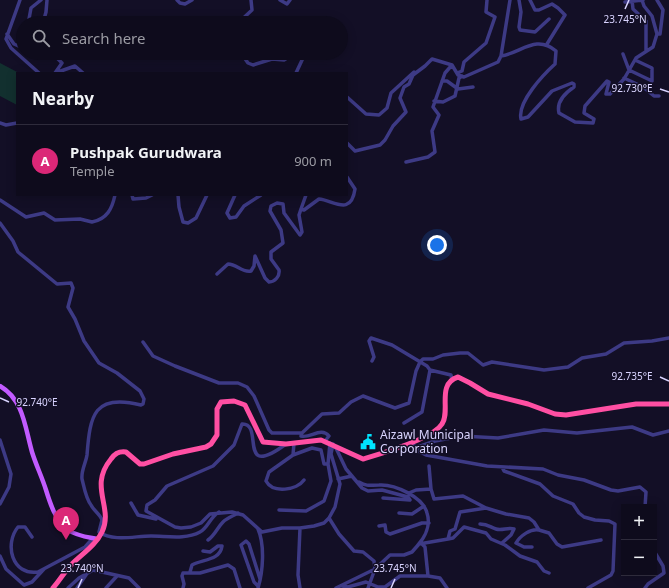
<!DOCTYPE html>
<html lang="en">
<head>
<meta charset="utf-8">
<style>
	body { margin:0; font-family:"Noto Sans",sans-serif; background:#171425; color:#f1f3f6 }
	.controls { position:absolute; right:12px; bottom:12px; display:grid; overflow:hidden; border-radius:0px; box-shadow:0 2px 10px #0003 }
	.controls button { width:36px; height:36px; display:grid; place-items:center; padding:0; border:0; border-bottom:1px solid #2e2b3b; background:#0e0b1c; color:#f1f3f6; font:20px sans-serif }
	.you { position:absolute; left:437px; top:245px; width:14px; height:14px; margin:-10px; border:3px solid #fff; border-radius:50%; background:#1a73e8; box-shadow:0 0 0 6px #1a73e833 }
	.badge { display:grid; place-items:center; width:26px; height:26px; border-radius:50%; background:#db2777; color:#fff; font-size:13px; font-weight:700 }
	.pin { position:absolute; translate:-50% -33px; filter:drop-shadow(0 1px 2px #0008) }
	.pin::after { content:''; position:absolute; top:21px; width:14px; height:12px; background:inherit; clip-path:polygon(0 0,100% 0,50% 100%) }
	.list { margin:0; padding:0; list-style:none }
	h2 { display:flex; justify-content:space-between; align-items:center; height:52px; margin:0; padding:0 16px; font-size:17px }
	h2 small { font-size:13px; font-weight:400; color:#9b9ba3 }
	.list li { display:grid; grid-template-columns:26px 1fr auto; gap:12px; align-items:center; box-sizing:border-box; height:72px; padding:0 16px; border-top:1px solid #2e2b3b }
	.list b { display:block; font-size:15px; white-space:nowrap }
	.list p { margin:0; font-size:13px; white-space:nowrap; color:#9b9ba3 }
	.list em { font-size:13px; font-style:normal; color:#9b9ba3 }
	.icon { flex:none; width:22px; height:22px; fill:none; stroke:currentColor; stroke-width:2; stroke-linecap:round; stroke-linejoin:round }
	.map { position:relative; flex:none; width:669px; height:588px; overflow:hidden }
	.search { position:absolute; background:#0e0b1c; box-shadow:0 2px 10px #0003; left:16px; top:16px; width:332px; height:44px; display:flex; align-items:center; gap:10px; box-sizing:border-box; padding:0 14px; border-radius:22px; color:#9b9ba3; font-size:15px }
	.panel { position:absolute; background:#0e0b1c; box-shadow:0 2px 10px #0003; left:16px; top:72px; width:332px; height:124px; border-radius:0px }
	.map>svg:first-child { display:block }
</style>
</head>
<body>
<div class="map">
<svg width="669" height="588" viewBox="0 0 669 588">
	<rect width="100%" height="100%" fill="#130f26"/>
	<path fill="#12302f" d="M0,63l19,10h-2v32l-17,-9z"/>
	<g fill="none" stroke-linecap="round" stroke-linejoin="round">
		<path stroke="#3d3a85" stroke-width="3.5" d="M20,0l-14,39 5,9 28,25
			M177,0l3,3 5,1 7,-4
			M280,0l7,4 3,-4
			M519,0l2,12 -2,15 1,3 15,2 14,-13
			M530,0l5,10h4l13,-6 6,4 7,7 -18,29
			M632,0l1,9 13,12v30
			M642,0l2,6 8,10 5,18
			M625,2l18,-2
			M30,23l-1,-4 2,-11 10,-8
			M43,23l3,-11 1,-12
			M238,23l14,-13 -1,-10
			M21,30l2,3
			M7,34l7,10 9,4
			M52,53l10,10 -7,10
			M241,53l7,10 5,2 19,-6 12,1 11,-7
			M623,54l6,16 23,11v-13l-17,-8
			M501,56c20,-3 35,-22 55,-5l-1,13c-11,10 -38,38 -34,55l7,-2 24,-26 20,-8 2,1v3c-9,6 -18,14 -15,26l16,9 18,1 1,-4 -10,-6 1,-7 22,-25 2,1 -3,12h4l14,-15 12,-21 17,-11 4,-13h3l3,-24 -6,-10
			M58,72l17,-6 8,7
			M296,73l7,-15v-5
			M457,73l5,-2 2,-9 22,-19 9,-26 -9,-5 1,-12
			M624,78l19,9 11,9h5
			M442,81h5l11,8 15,-2
			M347,97l19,17 13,1 8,-7 4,-15 23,-21
			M434,101l9,1 12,-6 4,-18 3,-2
			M0,123l6,2 11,-2
			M347,143l8,8 25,-6 5,-5 8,-14 13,-14 -6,-14 4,-11 5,-3 4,-9 12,-9 7,-7 20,6 6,10 6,2 34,-15 3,-6 9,-56
			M406,162l22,-5 7,-5 -3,-21 7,-16 -6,-8 12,-34 7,-8
			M132,195l1,4 13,-1 6,-3
			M178,195l1,12 4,15 5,1 8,-5 11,-23
			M235,195l-8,18 3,5 6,-1 8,-11 17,-11
			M306,195l-5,14 3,1 15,-11c14,1 32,18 36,-10l-8,-12
			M0,200l26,17 18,-4 11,7 25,-1 12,3c15,-3 20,-13 23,-27
			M0,223l13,18 5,11 39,32 14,-1 2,5 -5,19 7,12 9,22 15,22 18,10 23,18 4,8 -1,5 -2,1c-47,-12 -51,10 -54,50 -1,8 -6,15 -5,24 2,8 4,20 9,26 3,6 9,9 11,15l-3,12c15,10 35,4 52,4 16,0 34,4 49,-4 8,-4 10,-15 19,-20
			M217,274l11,-10c9,0 14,9 23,7l3,-5 1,-10 10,22 4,4c6,0 11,-6 10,-12l-8,-11v-7l12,-9 -2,-13 -11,-19 1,-5 6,-3 6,1 1,9 16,22 2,-3 -3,-17 2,-6
			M143,342l10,14 22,10 44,17h19l9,4 7,9 15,34 3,3h30l20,-19 17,-1 12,-11 12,-6 32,12 14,-5 7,-32 4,-9 3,-3h10l10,-4 17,-2h8l15,12 9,-3 52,8 24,-3 14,-9 24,-4 18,-11 28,-2 17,-3
			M372,361l2,-4 -5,-16 2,-3 21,7 35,21 3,4 -8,42 -18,11
			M430,370l21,5 1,6
			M302,433l-1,3c9,3 20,-10 28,0l-4,5
			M0,440l11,34 -2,13 -9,17
			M294,443l-1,12 -24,17 -3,9c7,13 31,9 38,-1
			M412,443l8,9 6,3 61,11 56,3 15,6 26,5 27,10 7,1 22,-4 6,5 -1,15
			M286,444c-50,37 -21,-21 -44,-20l-8,21 -21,21 -46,20 -12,14 -8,5 -1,6 29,16 6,1 10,-1 10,-4 9,-9 22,-2 11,3 19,17 20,-4h18l14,-2 10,-3 5,-5 6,-11 5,-23 -9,-30 2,-10
			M335,446l11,23 16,19 6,3 14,-1 26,7 2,3 -27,-2
			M415,448l20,-7 27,-5 36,2 46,-8 33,3 55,-6 21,8 16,-4
			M293,455l19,-7 9,2 3,14h4
			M429,466l2,23 3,10 29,-3 23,12
			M502,467l2,4 36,13 13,12 20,8 6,9 5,4 11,3 14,1 6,3 -2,47 -2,4 -23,13
			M338,479l14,-3
			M359,482c9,5 11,3 20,3 16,-1 44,12 48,28 4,12 -2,24 -9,32
			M409,493l7,-3 15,-1
			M131,503l7,12 18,4
			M279,510l27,1 18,-10 7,-20 -3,-17 2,-21
			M399,513l13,1 12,-8
			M329,518l10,16 15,17 9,1 11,9 1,8 -7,19
			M480,524c8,0 10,3 16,5 6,2 12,-2 18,0l-3,6 -9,8
			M379,526l6,-1 1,7 4,2 32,-11h7
			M32,537l-7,-10h-7c-14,17 -6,49 20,45l47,-25 8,-9
			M448,539l5,-1 11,-11 22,6 5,6 14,6 15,11 17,6 7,9 5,2
			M208,540c7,-5 9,-12 15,-18 4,-4 10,-6 15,-9
			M422,544l3,3 3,29 12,2 7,10
			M532,547h-8l-8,-4c4,-7 15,-15 23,-13
			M0,556l6,13 18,16 8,-3 12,-13
			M190,572l2,-7c10,-6 28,-4 30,-19h-4l-8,6 -7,-1
			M258,586l-4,-4 -13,-37 5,-4 3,3 11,35
			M342,586l6,1 18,-5 12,5h7l15,-11h29
			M68,588l11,-10 14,-8 36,8 10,10
			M77,588l9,-13
			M106,588l11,-12
			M183,588l1,-4 -2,-8 1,-3h17l28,-8 6,4 6,19
			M258,588c5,-16 7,-43 0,-59
			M300,588l-2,-13 2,-47
			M336,588l39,-19 15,-14h14l8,-3 7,-8 29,-5 2,-8 5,-2 5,-17 26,-4 20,6 23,4 5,4 5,8 10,3 8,11 5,3 39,-7
			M645,588l3,-4 16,-11 -1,-7 -9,-15"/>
		<path stroke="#c25bff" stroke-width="4.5" d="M0,386c24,14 25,42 32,66 4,13 10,25 14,38 4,13 10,32 22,40 9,6 19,7 29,9"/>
		<path stroke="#ff4fa3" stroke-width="5" d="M53,588c7,-8 12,-17 19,-24 10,-10 24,-19 30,-32 12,-25 -14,-45 9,-73 4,-6 8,-8 15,-7l14,12h4l29,-10 33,-7 5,-3 6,-9v-26l4,-7 13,-1 11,4 18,37 23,2 35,-4 42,19c17,-5 70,-20 79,-35 9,-13 -6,-40 16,-47l12,6 18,11 40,10 27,10 11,1 70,-11h33"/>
	</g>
	<path fill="none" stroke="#d9d4ff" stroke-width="1.5" d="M625,9l4,-9M660,89l9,3M660,377l9,4M0,398l9,4M78,588l4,-9M391,588l4,-9"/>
	<defs>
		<symbol id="civic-bare" viewBox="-9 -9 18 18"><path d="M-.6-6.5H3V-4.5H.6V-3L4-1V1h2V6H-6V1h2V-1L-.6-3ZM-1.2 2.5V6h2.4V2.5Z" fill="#00e5ff" stroke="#130f26" stroke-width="2.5" paint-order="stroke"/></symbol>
	</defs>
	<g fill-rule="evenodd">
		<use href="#civic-bare" x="357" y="431" width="22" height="22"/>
	</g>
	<g text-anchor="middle" stroke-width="3" stroke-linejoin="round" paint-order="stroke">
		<g font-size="12" fill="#d9d4ff" stroke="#130f26" text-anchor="start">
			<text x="380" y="439">Aizawl Municipal<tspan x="380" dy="14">Corporation</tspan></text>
		</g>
	</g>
	<g font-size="10" text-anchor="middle" fill="#d9d4ff" stroke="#130f26" stroke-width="3" stroke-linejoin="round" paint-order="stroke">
		<text x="625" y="23">23.745°N</text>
		<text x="632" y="92">92.730°E</text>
		<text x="632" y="380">92.735°E</text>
		<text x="37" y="406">92.740°E</text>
		<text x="82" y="572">23.740°N</text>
		<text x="395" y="572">23.745°N</text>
	</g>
</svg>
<div class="controls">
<button>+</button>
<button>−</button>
</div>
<div class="you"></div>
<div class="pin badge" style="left:66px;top:540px">A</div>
<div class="search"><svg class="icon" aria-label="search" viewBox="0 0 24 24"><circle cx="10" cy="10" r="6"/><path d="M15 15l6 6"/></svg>Search here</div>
<section class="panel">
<h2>Nearby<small></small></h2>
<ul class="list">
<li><span class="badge">A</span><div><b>Pushpak Gurudwara</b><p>Temple</p></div><em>900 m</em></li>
</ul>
</section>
</div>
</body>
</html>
